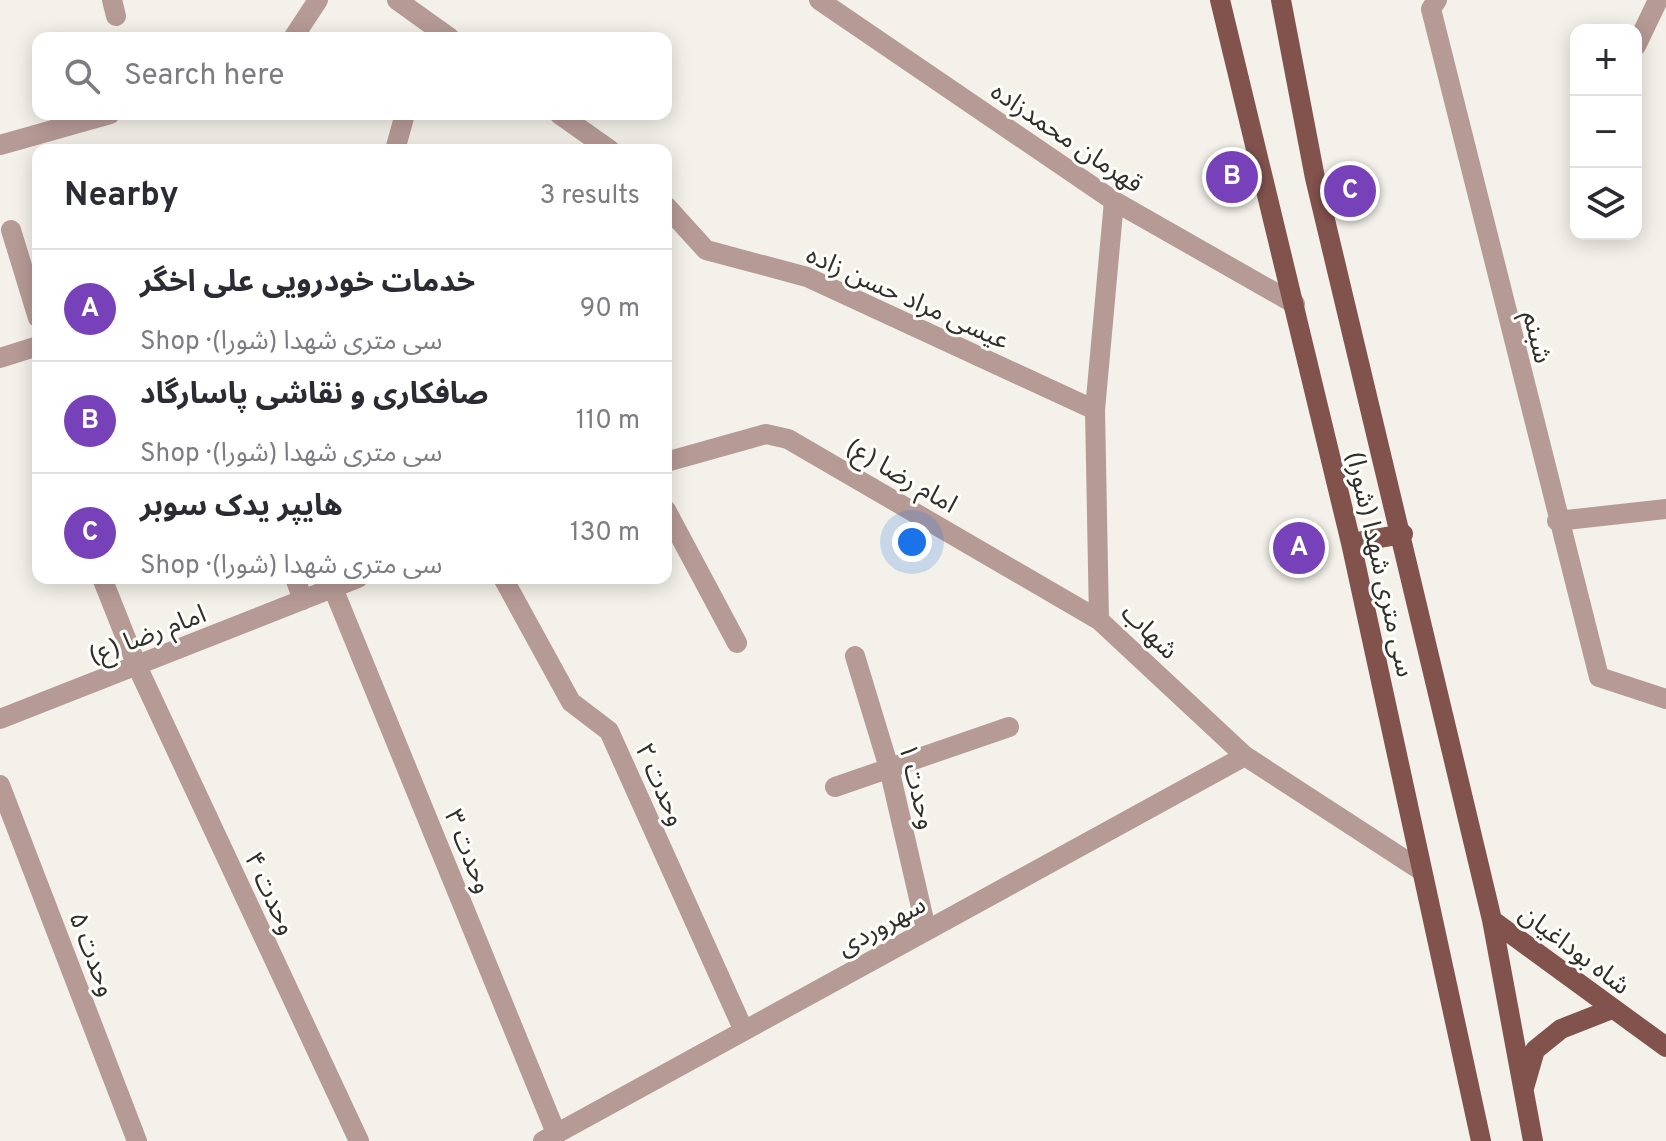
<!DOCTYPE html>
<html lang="en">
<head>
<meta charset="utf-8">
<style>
	body { margin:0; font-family:Overpass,"Noto Sans Arabic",sans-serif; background:#f7f7f7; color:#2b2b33 }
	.controls { position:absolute; right:24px; top:24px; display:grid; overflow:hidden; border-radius:16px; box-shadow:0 4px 20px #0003 }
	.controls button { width:72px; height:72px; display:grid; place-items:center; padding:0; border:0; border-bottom:2px solid #e1e1e2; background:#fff; color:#2b2b33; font:40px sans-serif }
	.you { position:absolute; left:912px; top:542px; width:28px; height:28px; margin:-20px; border:6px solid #fff; border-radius:50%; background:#1a73e8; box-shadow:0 0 0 12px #1a73e833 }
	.badge { display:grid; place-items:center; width:52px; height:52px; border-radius:50%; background:#7742b9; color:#fff; font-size:26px; font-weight:700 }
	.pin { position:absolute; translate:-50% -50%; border:4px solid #fff; box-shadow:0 2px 8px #0006 }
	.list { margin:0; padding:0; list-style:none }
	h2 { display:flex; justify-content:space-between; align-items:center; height:104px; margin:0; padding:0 32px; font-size:34px }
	h2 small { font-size:26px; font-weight:400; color:#7c7c81 }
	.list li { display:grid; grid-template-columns:52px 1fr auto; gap:24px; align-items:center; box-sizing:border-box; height:112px; padding:0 32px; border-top:2px solid #e1e1e2 }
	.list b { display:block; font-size:30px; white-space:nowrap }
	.list p { margin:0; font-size:26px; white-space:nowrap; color:#7c7c81 }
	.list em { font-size:26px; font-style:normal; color:#7c7c81 }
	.icon { flex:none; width:44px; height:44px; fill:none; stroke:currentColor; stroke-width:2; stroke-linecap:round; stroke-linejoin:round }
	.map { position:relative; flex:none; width:1666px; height:1141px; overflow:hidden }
	.search { position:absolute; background:#fff; box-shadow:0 4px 20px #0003; left:32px; top:32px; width:640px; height:88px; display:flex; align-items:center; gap:20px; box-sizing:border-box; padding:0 28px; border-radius:16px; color:#7c7c81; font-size:30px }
	.panel { position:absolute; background:#fff; box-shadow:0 4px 20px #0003; left:32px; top:144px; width:640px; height:440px; border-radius:16px }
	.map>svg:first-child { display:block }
</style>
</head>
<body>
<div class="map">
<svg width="1666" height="1141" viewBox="0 0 1666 1141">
	<rect width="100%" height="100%" fill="#f3f1e9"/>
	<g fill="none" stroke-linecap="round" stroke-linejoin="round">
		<path stroke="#b69a96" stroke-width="20" d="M112,0l4,16
			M397,0l53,38
			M819,0l295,201 181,103
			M1437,0l-6,9 168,668 67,22
			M293,38l25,-38
			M1636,46l22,-46
			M559,114l51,36
			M0,145l110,-31
			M395,150l10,-36
			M1114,201l-19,209 4,210 146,136 177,115
			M666,206l40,44 101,27 288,133
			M11,230l27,88
			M0,358l38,-12
			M666,462l100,-28 22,5 311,181
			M666,510l71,133
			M1557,521l109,-12
			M102,578l35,88 222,475
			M295,578l8,22
			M503,578l68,124 38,29 135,300
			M333,588l223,545
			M855,656l34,112 37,161
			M0,719l358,-141
			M0,785l137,356
			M835,787l174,-60
			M543,1141l702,-385"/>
		<path stroke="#82524d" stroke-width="20" d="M1220,0l131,543 130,598
			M1281,0l34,178 177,742 41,221
			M1351,543l52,-9
			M1492,920l174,127
			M1524,1088l11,-38 26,-21 51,-20"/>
	</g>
	<g text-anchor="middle" stroke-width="6" stroke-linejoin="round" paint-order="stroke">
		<g font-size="26" fill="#2f2f2c" stroke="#fffefb">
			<text transform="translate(1067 137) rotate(34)" y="9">قهرمان محمدزاده</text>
			<text transform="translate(908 297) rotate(24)" y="9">عیسی مراد حسن زاده</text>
			<text transform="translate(1538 337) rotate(76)" y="9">شبنم</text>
			<text transform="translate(902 475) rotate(30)" y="9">امام رضا (ع)</text>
			<text transform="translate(1381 564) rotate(77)" y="9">سی متری شهدا (شورا)</text>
			<text transform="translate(1150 631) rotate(44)" y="9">شهاب</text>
			<text transform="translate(147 634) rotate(-21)" y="9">امام رضا (ع)</text>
			<text transform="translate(661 784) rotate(66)" y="9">وحدت ۲</text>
			<text transform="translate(918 786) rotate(76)" y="9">وحدت ۱</text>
			<text transform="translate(469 851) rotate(68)" y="9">وحدت ۳</text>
			<text transform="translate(271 893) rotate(65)" y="9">وحدت ۴</text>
			<text transform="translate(881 925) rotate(-29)" y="9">سهروردی</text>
			<text transform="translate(1575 949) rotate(37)" y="9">شاه بوداغیان</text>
			<text transform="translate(93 954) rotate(69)" y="9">وحدت ۵</text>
		</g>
	</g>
</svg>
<div class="controls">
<button>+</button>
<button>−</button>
<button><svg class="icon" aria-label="layers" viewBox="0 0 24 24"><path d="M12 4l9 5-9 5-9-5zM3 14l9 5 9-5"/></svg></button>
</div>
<div class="you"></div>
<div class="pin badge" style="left:1299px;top:548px">A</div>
<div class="pin badge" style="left:1232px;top:177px">B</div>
<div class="pin badge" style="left:1350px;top:191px">C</div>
<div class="search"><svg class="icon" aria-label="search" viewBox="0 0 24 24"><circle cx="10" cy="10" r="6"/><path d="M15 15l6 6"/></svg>Search here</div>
<section class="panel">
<h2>Nearby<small>3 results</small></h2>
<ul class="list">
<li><span class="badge">A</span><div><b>خدمات خودرویی علی اخگر</b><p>Shop · سی متری شهدا (شورا)</p></div><em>90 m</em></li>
<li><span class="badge">B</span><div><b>صافکاری و نقاشی پاسارگاد</b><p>Shop · سی متری شهدا (شورا)</p></div><em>110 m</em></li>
<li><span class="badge">C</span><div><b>هایپر یدک سوبر</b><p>Shop · سی متری شهدا (شورا)</p></div><em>130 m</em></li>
</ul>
</section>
</div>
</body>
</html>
